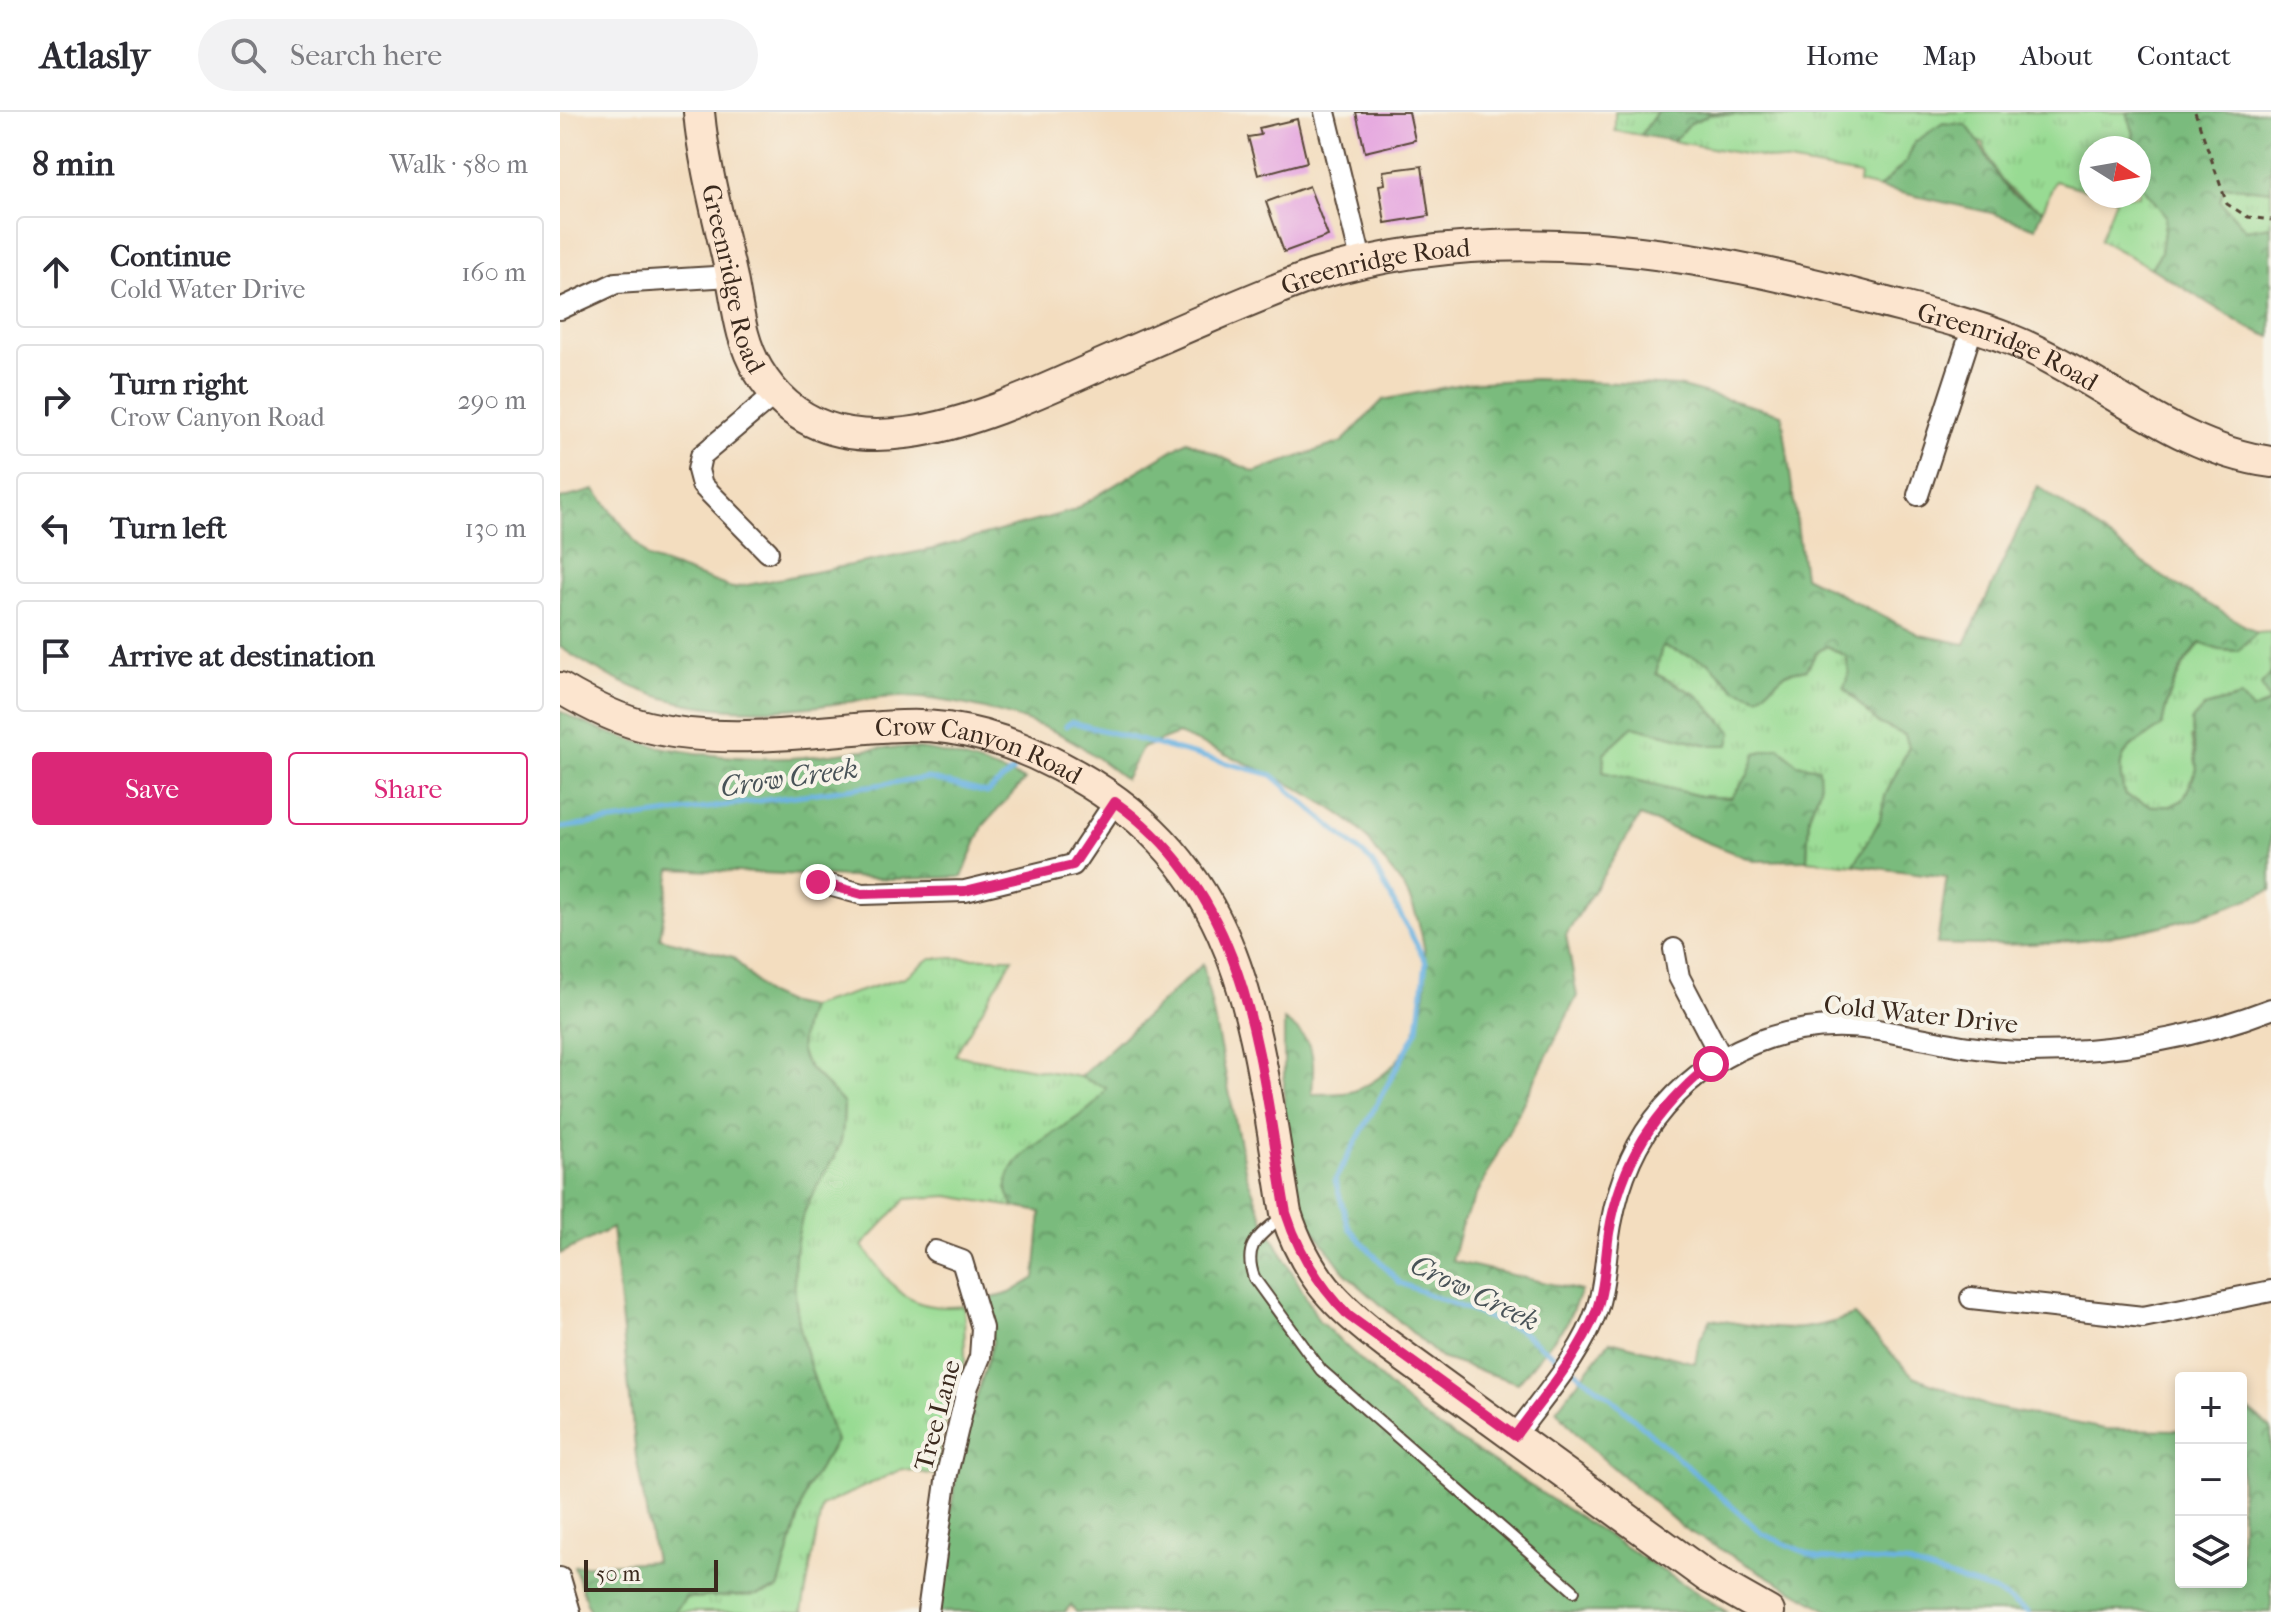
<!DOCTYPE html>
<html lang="en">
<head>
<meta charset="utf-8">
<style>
	body { margin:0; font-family:"IM FELL French Canon",serif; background:#f2f2f3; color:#2b2b33 }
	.controls { position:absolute; right:24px; bottom:24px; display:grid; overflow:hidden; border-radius:8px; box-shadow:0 4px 12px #0003 }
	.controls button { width:72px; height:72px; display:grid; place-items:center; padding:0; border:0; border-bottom:2px solid #e1e1e2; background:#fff; color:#2b2b33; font:40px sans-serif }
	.compass { position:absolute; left:1519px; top:24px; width:72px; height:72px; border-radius:50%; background:#fff; box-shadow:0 4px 12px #0003; rotate:101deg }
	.scale { position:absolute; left:24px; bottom:20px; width:134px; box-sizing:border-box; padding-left:8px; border:4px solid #3b2a1e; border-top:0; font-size:22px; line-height:28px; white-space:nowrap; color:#3b2a1e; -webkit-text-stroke:6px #f7f3e8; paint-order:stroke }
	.stop { position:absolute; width:24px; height:24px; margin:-18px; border:6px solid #db2777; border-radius:50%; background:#fff }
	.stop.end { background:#db2777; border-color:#fff; box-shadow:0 2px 8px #0008 }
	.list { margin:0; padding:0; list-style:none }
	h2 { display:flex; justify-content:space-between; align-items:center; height:104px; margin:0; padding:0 32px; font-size:34px }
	h2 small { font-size:26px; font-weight:400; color:#7c7c81 }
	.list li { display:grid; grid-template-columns:52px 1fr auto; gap:24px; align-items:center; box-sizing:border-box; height:112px; margin:0 16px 16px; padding:0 16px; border:2px solid #e1e1e2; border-radius:8px }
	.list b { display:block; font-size:30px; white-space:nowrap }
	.list p { margin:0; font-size:26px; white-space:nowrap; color:#7c7c81 }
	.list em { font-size:26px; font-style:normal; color:#7c7c81 }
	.actions { display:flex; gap:16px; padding:24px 32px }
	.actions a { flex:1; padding:18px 0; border:2px solid #db2777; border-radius:8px; text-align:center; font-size:28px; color:#db2777 }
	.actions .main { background:#db2777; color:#fff }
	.icon { flex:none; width:44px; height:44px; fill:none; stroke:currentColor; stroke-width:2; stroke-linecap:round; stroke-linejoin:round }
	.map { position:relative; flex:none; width:1711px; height:1500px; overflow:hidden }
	header { display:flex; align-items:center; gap:48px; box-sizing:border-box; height:112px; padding:0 40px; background:#fff; border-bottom:2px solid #e1e1e2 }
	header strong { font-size:38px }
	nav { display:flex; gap:44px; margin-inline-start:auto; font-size:28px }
	.search { width:560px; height:72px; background:#f2f2f3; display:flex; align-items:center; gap:20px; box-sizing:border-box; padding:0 28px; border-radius:44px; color:#7c7c81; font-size:30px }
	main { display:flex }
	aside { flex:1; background:#fff }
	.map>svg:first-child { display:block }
</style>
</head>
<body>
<header>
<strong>Atlasly</strong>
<div class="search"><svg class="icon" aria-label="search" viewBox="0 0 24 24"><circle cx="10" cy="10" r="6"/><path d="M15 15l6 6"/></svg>Search here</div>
<nav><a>Home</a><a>Map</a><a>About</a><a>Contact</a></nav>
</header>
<main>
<aside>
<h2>8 min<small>Walk · 580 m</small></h2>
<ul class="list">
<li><svg class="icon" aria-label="ahead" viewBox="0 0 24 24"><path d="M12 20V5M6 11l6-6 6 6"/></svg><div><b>Continue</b><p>Cold Water Drive</p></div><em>160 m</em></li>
<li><svg class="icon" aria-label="right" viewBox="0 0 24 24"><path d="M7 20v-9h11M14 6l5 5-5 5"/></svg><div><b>Turn right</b><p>Crow Canyon Road</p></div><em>290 m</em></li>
<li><svg class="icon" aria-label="left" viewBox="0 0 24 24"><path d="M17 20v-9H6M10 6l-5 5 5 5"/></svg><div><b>Turn left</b></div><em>130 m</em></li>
<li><svg class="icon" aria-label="arrive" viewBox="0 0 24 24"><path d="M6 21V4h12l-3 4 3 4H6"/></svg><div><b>Arrive at destination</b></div></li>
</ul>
<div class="actions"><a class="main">Save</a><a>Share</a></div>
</aside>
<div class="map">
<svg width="1711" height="1500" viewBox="0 0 1711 1500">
	<defs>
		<pattern id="grass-tufts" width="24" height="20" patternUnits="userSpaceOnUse" patternTransform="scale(2)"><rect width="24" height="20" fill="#98db93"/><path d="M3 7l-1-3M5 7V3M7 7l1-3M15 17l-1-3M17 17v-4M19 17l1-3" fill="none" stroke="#84bc7e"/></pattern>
		<pattern id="forest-crowns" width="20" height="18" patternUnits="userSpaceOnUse" patternTransform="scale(2)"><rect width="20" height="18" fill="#7abb7d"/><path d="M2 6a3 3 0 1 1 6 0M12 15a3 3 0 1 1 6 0" fill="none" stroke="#659866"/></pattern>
	</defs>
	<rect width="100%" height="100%" fill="#f7f3e8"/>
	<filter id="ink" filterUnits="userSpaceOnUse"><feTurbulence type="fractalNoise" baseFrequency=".0125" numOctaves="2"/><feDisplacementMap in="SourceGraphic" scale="16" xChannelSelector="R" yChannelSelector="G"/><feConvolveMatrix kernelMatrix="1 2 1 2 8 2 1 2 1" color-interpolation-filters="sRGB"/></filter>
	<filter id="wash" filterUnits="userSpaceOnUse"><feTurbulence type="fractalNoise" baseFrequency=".006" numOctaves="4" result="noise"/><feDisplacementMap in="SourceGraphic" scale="32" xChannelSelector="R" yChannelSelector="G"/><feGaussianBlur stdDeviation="1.8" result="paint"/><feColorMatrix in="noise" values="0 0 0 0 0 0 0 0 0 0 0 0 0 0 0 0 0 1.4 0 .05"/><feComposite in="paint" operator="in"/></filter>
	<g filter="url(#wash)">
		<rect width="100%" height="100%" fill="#f3ddbf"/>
		<path fill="url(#grass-tufts)" stroke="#6a8258" stroke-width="2" d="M1055,0h42l-16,23 -26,-4z
			M1255,0h312l7,22 -4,14h-39v43l-36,-10 -12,29c-36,-18 -46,-29 -60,-67l-68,-2 -9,21 -27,26 -20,-5 1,-8 -187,-34 18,-18 20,-9 103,4z
			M1579,70l27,34 -5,36 -10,16 -51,-28 16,-41 -10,-3h33z
			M1664,74l47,5v35l-25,4 -26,-29z
			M1711,520l-1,71 -18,8 -12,-14 -13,4 -36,36 6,32 -14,31 -12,6h-19l-27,-10c-13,-45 2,-46 37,-70 6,-33 16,-58 39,-83l18,7 19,1 19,-18z
			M1102,533l47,17 26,27 36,-4 15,-12 21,-4 9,-16 11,-7 19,10 3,16 -5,16 34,35 27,12 4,12 -24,49 -5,24 -26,45 -47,-5 2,-44 11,-28 -41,-41 -23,6 -8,22 -17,23 -31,-2 -97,-24 1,-19 29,-27 75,19 -11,-50 -41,-21z
			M371,846h82l-58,97 125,22 27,11 -6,14 -78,54 -17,32 8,19 -66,-11 -42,3 -44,47c33,42 43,67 102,60l1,54 -24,77 -5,38 -34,-6 -80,37 -20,105 3,1h-131l12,-14 71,-3 21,-6 29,-101 29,-47c-25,-70 -56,-143 -35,-219 8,-28 27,-50 38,-76 5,-11 4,-29 5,-42 -36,-43 -56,-37 -35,-97l96,-30z"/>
		<path fill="url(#forest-crowns)" stroke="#5a724e" stroke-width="2" d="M1097,0h158l-1,6 -103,-4 -20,9 -18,18 -32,-6z
			M1567,0h144v79l-47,-5 -4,15 26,29 25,-4v111l-24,-10 -96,-59 10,-16 5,-36 -27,-34v-34h-9l4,-14z
			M1383,11l23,2c18,19 30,57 48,70 8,6 20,10 29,15l-7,18 -44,-15 -113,-25 27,-26 9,-20z
			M975,267l143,7 104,28 22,162 116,59 45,9 73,-158 125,91 94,56 -19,18 -19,-1 -19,-7c-23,25 -32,50 -38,83 -35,24 -50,25 -37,70l27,10h19l12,-6 14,-31 -6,-48 13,-14 37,-10 11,13 18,-7 -9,-18 10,-11v216c-110,47 -214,59 -334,54l10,-67 -93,-12 26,-45 5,-24 24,-49 -4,-12 -27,-12 -34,-35 5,-16 -3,-16 -19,-10 -11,7 -9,16 -21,4 -27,24 -24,-8 -27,-27 -46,-16 -6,28 41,21 35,37 -3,13h-20l-76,-19 -29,27 -1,19 97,24 31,2 17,-23 8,-22 23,-6 18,17 22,4 1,20 -11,28 -2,44 -53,1 -114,-45 -74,119 11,61 -116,230 -9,35 129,30 -15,33 -48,59 -77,-25 -96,-85 -40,-55 -11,-42 -10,-68v-88c33,22 30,37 28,74 13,-1 31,1 42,-3 79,-31 87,-130 53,-198 -6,-12 -17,-23 -25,-34 -7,-9 -14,-21 -22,-29 -50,-43 -122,-70 -182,-96l-36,14 -17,31c-16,-12 -32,-25 -49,-36 -39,-25 -123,-44 -170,-46 -31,-1 -66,7 -97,10 -98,10 -167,-4 -249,-60v-148l35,-9 53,68 84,30 201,-39 139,-38 115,-70 67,31 88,-30 41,-42 83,-17z
			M0,599c64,36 153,49 226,47 41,-1 80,-12 122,-10 41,3 79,18 117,32l-42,46 -21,51 -70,2 -221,-10 -11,69 73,19 32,36 20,9 24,5c-21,60 -1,54 35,97 -1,13 0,31 -5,42 -11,26 -30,48 -38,76 -21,76 10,148 35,219l-29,47 -29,101 -21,6 -71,3 -12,14h-84l-16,-46 81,-5 -19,-105 -24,-228 -52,26z
			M643,852l43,210 20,51 53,96 101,94 307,197h-651l-5,-7 -6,7h-127l-1,-25 25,-142 31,-103 -8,-42 25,-7 25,-15 6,-66 -27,-5c-2,-5 -7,-12 -7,-18 -5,-43 86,-66 99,-101l-26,-11z
			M1294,1203l59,61 77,31 115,22 76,1v152h60v-172l5,-2 25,21v183h-440l-148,-84 -98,-85 -29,-33 54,-69 85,22 4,-22 12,-22c57,9 87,18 143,-4z"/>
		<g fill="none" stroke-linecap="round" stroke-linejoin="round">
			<path stroke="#6ab2e1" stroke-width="5" d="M506,614l5,-4 201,53 100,87 54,100 -8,67 -83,151 14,48 51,55 119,47 43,32
				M0,716l368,-50 59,15 26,-22
				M1011,1256l39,29 153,137 55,24 87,5 89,28 34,21"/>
		</g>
		<g id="blocks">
			<path fill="#e5a5df" d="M796,0h53l6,28 -50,12z
				M737,7l10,43 -49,13 -10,-38 13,-2 -2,-7z
				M862,54l7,50 -44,7 -6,-38 6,-1 -2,-13z
				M749,74l19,50 -44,16 -18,-50z"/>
		</g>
	</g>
	<g filter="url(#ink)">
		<use href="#blocks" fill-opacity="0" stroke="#574536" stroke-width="2"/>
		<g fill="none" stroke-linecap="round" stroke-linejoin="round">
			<defs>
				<path id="lane" d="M724,1103c-24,21 -42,28 -30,63l67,92 253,221"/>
				<path id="street" d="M765,0l36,148
					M0,197l56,-26 115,-7
					M1358,383l55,-169
					M208,440l-66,-67 -4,-15 3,-14 75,-63
					M258,770l44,12 103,-3 108,-26 42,-63
					M1114,837l5,28 42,80
					M1411,1186l172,19 128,-26
					M955,1324c28,-39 67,-81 82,-127 7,-21 8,-44 11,-66 6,-45 19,-87 46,-123 53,-70 137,-104 224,-90 48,8 95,21 144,22 85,1 169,-12 249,-43
					M0,1466l10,34
					M368,1500l19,-138 21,-88 12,-29 2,-29 -20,-67 -27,-10"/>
				<g id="secondary">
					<path id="s1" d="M139,0c5,56 21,111 33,166 6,31 9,64 26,92 78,130 256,32 356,-11 66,-29 132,-59 200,-84 183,-56 380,-25 561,25 45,12 91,22 134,39 89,35 164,110 262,123"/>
					<path id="s2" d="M0,576c27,16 57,32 88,39 82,20 172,2 254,-1 54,-3 110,15 157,40 190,98 195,259 227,447 20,63 51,94 102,132l321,233 60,34"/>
				</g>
			</defs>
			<use href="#lane" stroke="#574536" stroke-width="14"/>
			<use href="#street" stroke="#574536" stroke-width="24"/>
			<use href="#secondary" stroke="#574536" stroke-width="34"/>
			<path stroke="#574536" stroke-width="3" stroke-dasharray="6 6" stroke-linecap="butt" d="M1635,0l32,92 21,13 23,3"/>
			<use href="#lane" stroke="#fff" stroke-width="10"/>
			<use href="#street" stroke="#fff" stroke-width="20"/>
			<use href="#secondary" stroke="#fce5cf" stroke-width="30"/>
		</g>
	</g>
	<g fill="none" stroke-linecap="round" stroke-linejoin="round" filter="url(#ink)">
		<path stroke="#db2777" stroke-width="10" d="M258,770l44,12 103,-3 108,-26 42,-63c138,98 144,258 171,411 13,41 33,73 63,103l166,120c28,-39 63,-79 81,-124 9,-25 9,-53 13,-79 12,-72 46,-123 102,-169"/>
	</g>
	<g text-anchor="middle" stroke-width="8" stroke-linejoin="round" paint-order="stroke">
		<g font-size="26" fill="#3b2a1e" stroke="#f7f3e8">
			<text dy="9" stroke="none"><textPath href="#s1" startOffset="938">Greenridge Road</textPath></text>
			<text dy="9" stroke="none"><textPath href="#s1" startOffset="170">Greenridge Road</textPath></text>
			<text dy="9" stroke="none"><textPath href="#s1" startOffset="1586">Greenridge Road</textPath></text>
			<text dy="9" stroke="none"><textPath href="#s2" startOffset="432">Crow Canyon Road</textPath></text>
			<text transform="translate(1361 902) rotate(6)" y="9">Cold Water Drive</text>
			<text transform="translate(377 1303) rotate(-75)" y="9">Tree Lane</text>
		</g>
		<g font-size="28" font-style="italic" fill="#495358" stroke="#f7f3e8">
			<text transform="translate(229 665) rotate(-8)" y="10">Crow Creek</text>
			<text transform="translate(915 1180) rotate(26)" y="10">Crow Creek</text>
		</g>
	</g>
</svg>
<div class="controls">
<button>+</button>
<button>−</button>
<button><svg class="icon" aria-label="layers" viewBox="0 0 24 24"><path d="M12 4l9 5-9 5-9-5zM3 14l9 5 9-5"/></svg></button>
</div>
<svg class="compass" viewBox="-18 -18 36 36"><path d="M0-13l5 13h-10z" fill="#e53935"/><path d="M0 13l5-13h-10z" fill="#7c7c81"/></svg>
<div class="scale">50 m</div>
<div class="stop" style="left:1151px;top:952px"></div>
<div class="stop end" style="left:258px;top:770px"></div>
</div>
</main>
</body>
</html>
